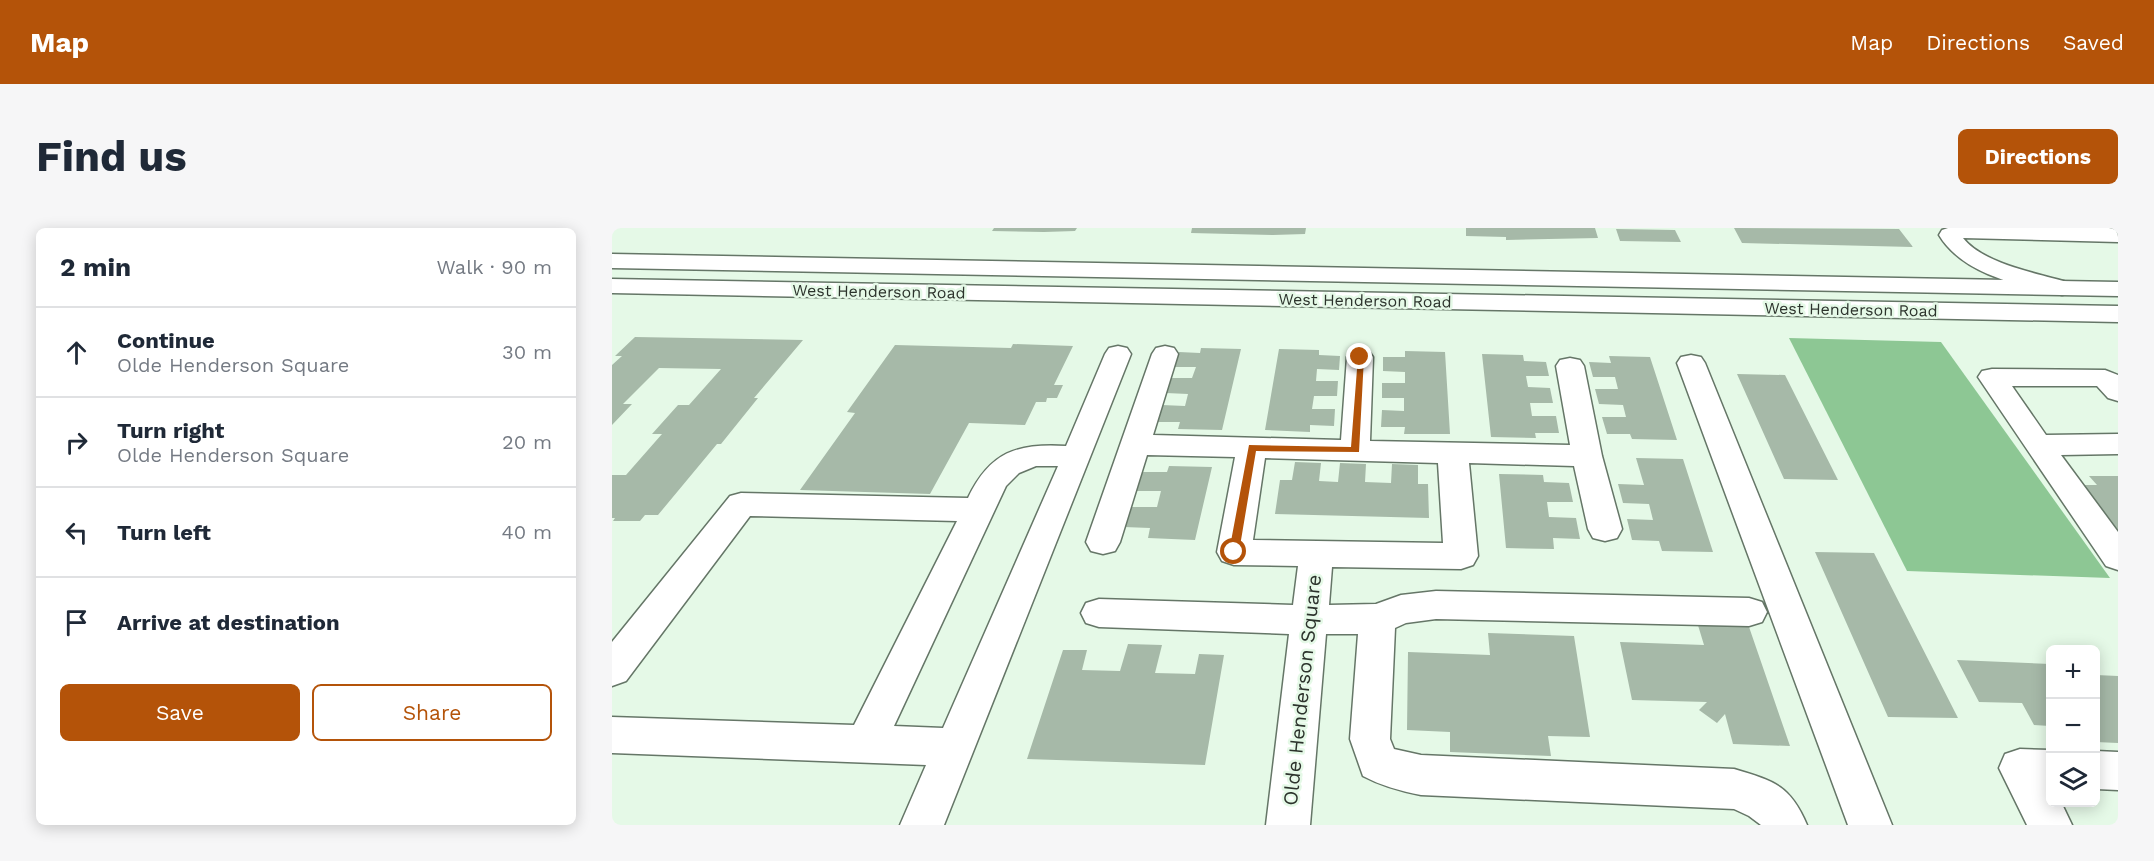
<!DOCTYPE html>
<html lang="en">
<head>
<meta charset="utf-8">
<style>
	body { margin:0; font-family:"Work Sans",sans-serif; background:#f6f6f7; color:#1f2937 }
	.controls { position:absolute; right:18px; bottom:18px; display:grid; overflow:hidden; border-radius:9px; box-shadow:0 3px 15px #0003 }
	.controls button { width:54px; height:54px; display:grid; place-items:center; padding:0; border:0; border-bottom:2px solid #e0e1e3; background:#fff; color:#1f2937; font:30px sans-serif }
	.stop { position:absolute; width:18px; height:18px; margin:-14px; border:4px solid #b45309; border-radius:50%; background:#fff }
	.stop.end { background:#b45309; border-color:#fff; box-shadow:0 2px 6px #0008 }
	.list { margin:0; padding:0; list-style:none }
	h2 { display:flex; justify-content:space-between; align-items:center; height:78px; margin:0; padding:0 24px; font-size:26px }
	h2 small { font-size:20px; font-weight:400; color:#747a83 }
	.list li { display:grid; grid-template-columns:39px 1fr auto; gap:18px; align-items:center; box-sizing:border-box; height:90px; padding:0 24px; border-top:2px solid #e0e1e3 }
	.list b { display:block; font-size:22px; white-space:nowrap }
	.list p { margin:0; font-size:20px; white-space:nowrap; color:#747a83 }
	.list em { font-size:20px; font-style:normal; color:#747a83 }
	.actions { display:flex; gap:12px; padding:18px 24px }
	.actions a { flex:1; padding:14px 0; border:2px solid #b45309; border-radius:9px; text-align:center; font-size:21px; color:#b45309 }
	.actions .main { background:#b45309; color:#fff }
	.icon { flex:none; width:33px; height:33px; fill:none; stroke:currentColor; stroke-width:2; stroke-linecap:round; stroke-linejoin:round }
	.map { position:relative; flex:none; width:1506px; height:597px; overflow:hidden; border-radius:9px }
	header { display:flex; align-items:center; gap:36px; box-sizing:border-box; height:84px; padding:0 30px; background:#b45309; color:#fff }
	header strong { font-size:28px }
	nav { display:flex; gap:33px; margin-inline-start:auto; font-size:21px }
	.intro { display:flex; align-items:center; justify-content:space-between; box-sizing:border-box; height:144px; padding:0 36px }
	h1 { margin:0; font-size:42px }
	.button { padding:15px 27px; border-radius:9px; background:#b45309; color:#fff; font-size:21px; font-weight:700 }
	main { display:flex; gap:36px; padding:0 36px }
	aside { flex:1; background:#fff; border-radius:9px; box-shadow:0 3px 15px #0003 }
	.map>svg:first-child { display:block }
</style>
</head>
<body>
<header>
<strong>Map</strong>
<nav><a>Map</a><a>Directions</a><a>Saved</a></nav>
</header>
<div class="intro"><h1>Find us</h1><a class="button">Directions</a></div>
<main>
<aside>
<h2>2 min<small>Walk · 90 m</small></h2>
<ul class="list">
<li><svg class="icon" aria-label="ahead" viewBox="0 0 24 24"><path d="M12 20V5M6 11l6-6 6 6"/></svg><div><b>Continue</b><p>Olde Henderson Square</p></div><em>30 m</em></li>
<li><svg class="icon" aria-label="right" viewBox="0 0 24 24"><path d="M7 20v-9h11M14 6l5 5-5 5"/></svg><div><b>Turn right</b><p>Olde Henderson Square</p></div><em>20 m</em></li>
<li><svg class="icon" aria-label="left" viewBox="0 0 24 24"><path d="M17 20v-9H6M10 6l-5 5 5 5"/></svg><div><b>Turn left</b></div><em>40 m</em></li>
<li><svg class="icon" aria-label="arrive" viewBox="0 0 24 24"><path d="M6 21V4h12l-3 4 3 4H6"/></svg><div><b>Arrive at destination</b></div></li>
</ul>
<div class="actions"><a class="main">Save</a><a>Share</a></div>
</aside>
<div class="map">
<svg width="1506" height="597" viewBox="0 0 1506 597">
	<rect width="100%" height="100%" fill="#e5f9e7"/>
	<path fill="#8dc794" d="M1177,110l152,4 169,236 -203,-7z"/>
	<path fill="#a6b9a8" d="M382,0h83l-2,3 -31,1 -52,-1z
		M580,0h114l-1,6 -32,1 -82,-2z
		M854,0h129l3,10 -92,2v-3l-40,-1z
		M1122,0l165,1 14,18 -171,-4z
		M1004,1l59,1 6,12 -61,-1z
		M23,109l168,3 -49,58h4l-37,46h-4l-59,71h-13l-5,6h-27l2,-3h-3v-43h14l36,-41h-10l26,-29h11l32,-36 -62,-1 -36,36h9l-20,21v-60l10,-9h-7z
		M401,116l60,2 -19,39h9l-6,13h-10l-1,4h-10l-11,23 -56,-2 -39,71 -130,-4 55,-77 -8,-1 48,-67 116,3z
		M589,120l40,1 -19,81 -44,-1 2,-7h-24l6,-17 23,1 3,-12 -22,-1 4,-15h22l4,-11h-22l5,-15 21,1z
		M667,121l40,1v5l21,1 -1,14 -22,-1 -1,12h22l-1,15h-23l-2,13h23l-1,17 -24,-1v7l-45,-2z
		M793,123l40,1 5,82h-46l1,-7h-24l1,-17 22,1v-13h-22v-15h23v-11l-22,-1v-14h22z
		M870,126l41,1 1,6 22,1 3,14h-23l2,11 22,1 3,15h-23l2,13h24l3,17h-24l1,5 -45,-1z
		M997,128l41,1 27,83 -45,-1 -2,-5h-23l-5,-17h24l-3,-12 -24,-1 -4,-15h23l-3,-12h-22l-4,-15 22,1z
		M1125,146l48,1 53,105 -54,-1z
		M1024,230l47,1 30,93 -51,-1 -3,-10 -27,-1 -5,-21 26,1 -4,-16 -26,-1 -5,-19 26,1z
		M683,234l26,1 -2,18 19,1 2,-19 26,1 -1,18 26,1 1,-19 26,1v19h10l1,34 -154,-4 5,-34h12z
		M557,238l43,1 -17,73 -47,-2 2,-10 -26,-1 7,-20h26l4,-16h-25l6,-19h25z
		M887,246l44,1 1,7 25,1 4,19h-26l2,15 27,1 4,21 -27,-1 1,11 -48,-1z
		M1477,248h29v64l-43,-55h22z
		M1203,324l59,1 84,165 -70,-1z
		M1085,394l51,2 42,122 -57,-2 -8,-30 -8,9 -18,-13 8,-8 -75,-2 -12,-58 84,3z
		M876,405l86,3 16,101 -42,-1 3,20 -101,-4v-20l-43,-2 1,-78 82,3z
		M516,416l34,1 -7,28 40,1 4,-20 25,1 -19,110 -178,-6 36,-109h24l-5,20 38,1z
		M1345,432l93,4v62l-16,-1 -12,-22 -43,-1z
		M1484,447l22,1v67l-22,-1z"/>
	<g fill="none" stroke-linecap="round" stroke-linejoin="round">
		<defs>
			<path id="minor" d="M1336,0h170v14l-155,-4c20,26 77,36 108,45l3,5 -3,5 -9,2c-43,-10 -99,-20 -123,-60l3,-5z
				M506,118l9,2 4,6 -187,471h-44l26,-60 -314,-12v-36l242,8 103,-204 -207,-5 -124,165 -14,5v-44l118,-146 11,-3 227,5c22,-46 49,-55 98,-52l39,-92 4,-6zM424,238h22l-115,262 -49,-2 112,-240 13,-13z
				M553,118l9,2 4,6 -25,81 188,5 6,-83 4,-6 9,-2 9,2 4,6 -3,84 200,4 -14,-79 4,-6 10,-2 10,2 4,6 18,90 20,73 -5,9 -12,3 -12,-3 -5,-9 -14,-63 -105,-3 9,93 -5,9 -12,4 -129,-2 -3,38 47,-1 25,-9 35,-4 313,7 13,4 5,10 -5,10 -13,4 -313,-7 -30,4 -11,5 -5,111 4,10 27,6 313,14c40,12 56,16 73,56h-46l-12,-9 -15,-7 -313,-14c-21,-4 -39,-9 -58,-19l-13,-37 8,-105h-32l-16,191h-44l23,-191 -190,-7 -13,-4 -5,-10 5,-10 13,-4 194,6 5,-39 -64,-1 -12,-4 -5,-9 18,-95 -88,-2 -27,87 -5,9 -12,3 -12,-3 -5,-9 66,-188 4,-6zM653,230l173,5 5,80 -190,-3z
				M1079,127l10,2 4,6 187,462h-44l-171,-462 4,-6z
				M1380,141l113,1 13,5v26l-10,-3 -11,-12h-85l34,49 72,-1v20l-57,1 57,77v38l-12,-4 -128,-189 4,-6z
				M1408,521l30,1v52h11l11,23h-45l-28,-57 6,-14z
				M1484,523l22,1v38l-22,-1z"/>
			<path id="major" d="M0,26l1506,28v14l-1506,-28z
				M0,51l1506,27v16l-1506,-29z"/>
		</defs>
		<use href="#minor" stroke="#657667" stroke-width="3"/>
		<use href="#major" stroke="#657667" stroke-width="3"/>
		<use href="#minor" fill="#fff" fill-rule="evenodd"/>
		<use href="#major" fill="#fff" fill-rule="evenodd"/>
	</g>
	<path fill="#b45309" d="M746,128l6,1 -5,95 -103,-1 -17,101 -2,2h-7l-1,-2 20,-107 102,2z"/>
	<g text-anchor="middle" stroke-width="5" stroke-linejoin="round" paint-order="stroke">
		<g font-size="16" fill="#2c332c" stroke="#e5f9e7">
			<text transform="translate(267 63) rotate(1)" y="6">West Henderson Road</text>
			<text transform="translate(753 72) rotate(1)" y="6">West Henderson Road</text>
			<text transform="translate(1239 81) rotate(1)" y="6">West Henderson Road</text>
		</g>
		<g font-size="20" fill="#2c332c" stroke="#e5f9e7">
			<text transform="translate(690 462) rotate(-84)" y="7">Olde Henderson Square</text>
		</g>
	</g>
</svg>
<div class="controls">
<button>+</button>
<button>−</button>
<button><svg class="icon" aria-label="layers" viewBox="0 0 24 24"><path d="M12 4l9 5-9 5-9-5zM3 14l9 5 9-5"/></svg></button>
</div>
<div class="stop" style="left:622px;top:324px"></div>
<div class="stop end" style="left:748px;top:129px"></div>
</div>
</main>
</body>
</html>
